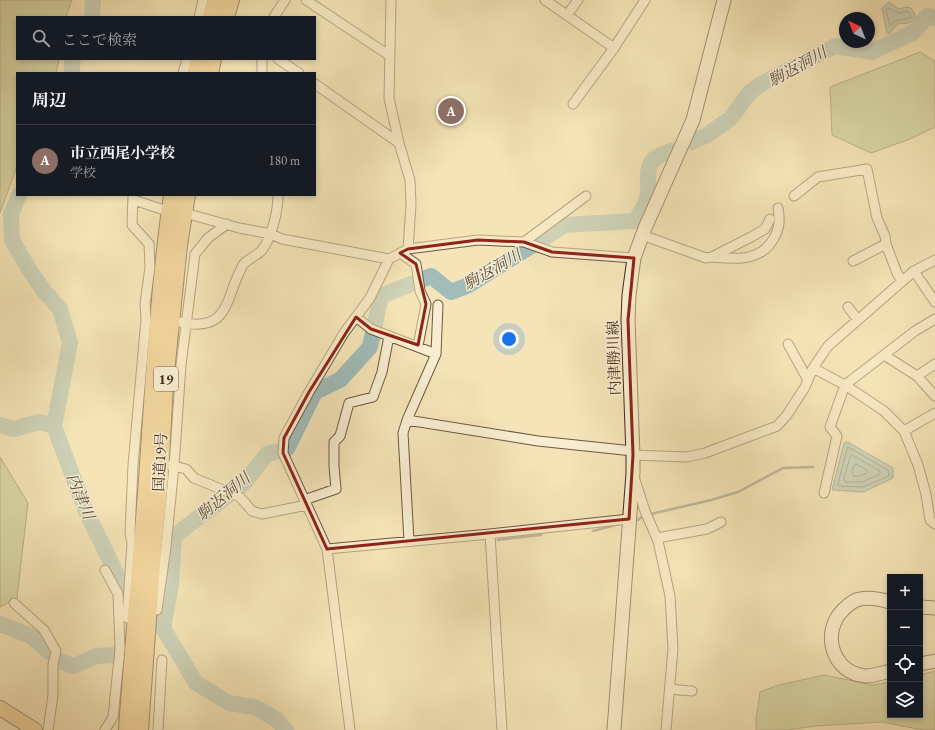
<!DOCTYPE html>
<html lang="ja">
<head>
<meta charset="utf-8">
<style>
	body { margin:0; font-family:"EB Garamond","Noto Serif JP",serif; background:#242831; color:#f1f3f6 }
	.controls { position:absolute; right:12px; bottom:12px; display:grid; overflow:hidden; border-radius:0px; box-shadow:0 2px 6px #0003 }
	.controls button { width:36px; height:36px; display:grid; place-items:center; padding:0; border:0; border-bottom:1px solid #363941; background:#171b24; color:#f1f3f6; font:20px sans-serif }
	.compass { position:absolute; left:839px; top:12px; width:36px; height:36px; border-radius:50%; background:#171b24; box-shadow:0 2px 6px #0003; rotate:317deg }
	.you { position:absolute; left:509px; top:339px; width:14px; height:14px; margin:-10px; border:3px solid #fff; border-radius:50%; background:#1a73e8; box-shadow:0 0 0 6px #1a73e833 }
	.badge { display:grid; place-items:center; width:26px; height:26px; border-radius:50%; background:#c59692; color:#fff; font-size:13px; font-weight:700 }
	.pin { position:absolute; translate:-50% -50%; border:2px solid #fff; box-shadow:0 1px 4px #0006 }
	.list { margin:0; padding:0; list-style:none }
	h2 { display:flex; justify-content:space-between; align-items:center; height:52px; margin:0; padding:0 16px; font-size:17px }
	h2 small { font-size:13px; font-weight:400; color:#9ea1a6 }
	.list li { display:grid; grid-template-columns:26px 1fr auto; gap:12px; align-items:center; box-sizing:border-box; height:72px; padding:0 16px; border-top:1px solid #363941 }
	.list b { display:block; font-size:15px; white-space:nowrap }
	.list p { margin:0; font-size:13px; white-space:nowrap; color:#9ea1a6 }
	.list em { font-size:13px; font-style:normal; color:#9ea1a6 }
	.icon { flex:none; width:22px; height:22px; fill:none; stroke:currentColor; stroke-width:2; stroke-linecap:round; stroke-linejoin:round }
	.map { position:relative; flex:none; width:935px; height:730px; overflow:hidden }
	.search { position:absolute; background:#171b24; box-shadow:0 2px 6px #0003; left:16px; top:16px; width:300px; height:44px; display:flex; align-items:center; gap:10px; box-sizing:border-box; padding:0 14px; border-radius:0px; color:#9ea1a6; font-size:15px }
	.panel { position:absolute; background:#171b24; box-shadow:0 2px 6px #0003; left:16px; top:72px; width:300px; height:124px; border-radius:0px }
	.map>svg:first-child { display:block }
</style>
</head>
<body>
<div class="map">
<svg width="935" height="730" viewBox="0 0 935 730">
	<rect width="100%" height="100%" fill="#f4e4b7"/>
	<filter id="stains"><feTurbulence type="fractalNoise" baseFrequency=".005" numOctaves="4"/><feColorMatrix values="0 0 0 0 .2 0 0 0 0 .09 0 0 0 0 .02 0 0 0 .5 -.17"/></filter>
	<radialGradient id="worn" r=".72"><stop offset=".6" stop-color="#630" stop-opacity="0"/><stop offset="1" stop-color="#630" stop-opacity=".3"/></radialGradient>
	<path fill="#b9c590" stroke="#7e7756" d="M0,0h72l-6,17h-49v42h42l-3,14h-39v93l-17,47z
		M920,52l15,9v66l-25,12 -39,14 -39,-18 -2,-48z
		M0,457l28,46 -11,95 -17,9z
		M935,671v59h-12l-41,-8 -67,4 -27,4h-32v-11l4,-27 19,-7 45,-10 49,10 17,-3v33h30v-40z"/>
	<path fill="#a1bcb9" stroke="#7b817b" d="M889,2l10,7 8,-2 4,1 3,4 2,7 -8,4 -10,1 -9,10 -2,-1 -5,-25z
		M848,442l45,26v10l-29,14 -32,-2 12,-47z"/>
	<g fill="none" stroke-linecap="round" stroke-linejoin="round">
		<path stroke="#72726b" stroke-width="1" d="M888,8l11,5 9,-2 3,6 -4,2 -10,1 -7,5 -4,-14z
			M848,447l40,23 1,6 -26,11 -24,-1 -1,-2 9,-35z
			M852,455l28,16v3l-18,8h-17l-1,-3 6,-22z
			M856,464l11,6v3l-7,3h-7c-2,-3 0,-10 3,-12z"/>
		<path stroke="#7b817b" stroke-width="2.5" d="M651,514l60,-14 27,-8 45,-24 30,-1
			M638,520l5,-4
			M593,531l26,-7
			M498,540l43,-5"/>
		<path stroke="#a1bcb9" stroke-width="16" d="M92,17l1,-17
			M72,73v-10l1,-4
			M692,142l15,-7 24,-17 19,-26 11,-8 74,-38 37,6 42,-20 13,-16 8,2
			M19,195l-8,19 1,26 20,34 13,18 15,17 10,34 -16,83 31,83 36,74 18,19
			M0,425l14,4 25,-7 15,4
			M156,621l7,7 33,55 33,20 26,4 22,13 9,10
			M0,624l31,12 18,16
			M163,628l8,-43 3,-49 70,-53 23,-29 20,-5 28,-57 25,-12 30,-33 11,-51 50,-20 20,16 18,-7 96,-60 69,-4c5,-5 14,-20 14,-28 1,-11 -3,-25 6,-34 5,-4 11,-6 17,-8
			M59,661l15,5 22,-10 19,-1"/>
		<defs>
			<path id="street" d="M306,0l84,56
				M391,0l-2,98 10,45 11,37 1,25 -3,44
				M545,0l69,48
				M567,15l11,-15
				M199,17l4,-17
				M274,17l11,-17
				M278,59l21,14
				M183,73l4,-14
				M262,73v-14
				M315,84l84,59
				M573,104l41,-56 31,-48
				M794,196l24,-19 49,-8 10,49 8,18 1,8 11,29 5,8
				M134,200l27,9 31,6 47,13 32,6 11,5 107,20 19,-10 70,-9 46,2 28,10 82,6
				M642,235l64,23 6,-1 39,-20 14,-8 5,-10
				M524,242l62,-46
				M400,253l16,11 4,27 6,13 -8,42
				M712,257c24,2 49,5 62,-19 6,-10 6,-19 4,-30
				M853,261l33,-17
				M914,271l21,31
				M848,307l10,13
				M356,317l15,12 65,25
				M180,322c51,12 45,-26 63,-57 4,-6 14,-9 19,-15 10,-13 16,-39 16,-55
				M788,344l20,36
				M884,355l33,21 18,20
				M813,368l32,17 39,26 20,20 14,34 8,29 4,26 5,4
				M917,376l18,-12
				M407,420l131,21 95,10
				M904,431l31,-18
				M633,455l54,2 18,-4 72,-27 10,-11 18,-28 8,-19 15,-22 86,-75 21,-11
				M170,465l16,4 8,9 46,19 12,14 10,3 45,-9
				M635,480l10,31 13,30 12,55 3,52 -7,82
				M824,493l13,-57 -7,-9 15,-42 70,-54 20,-12
				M304,500l32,-11 -2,-23v-24l6,-6 9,-33 24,-6 9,-25 7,-36
				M490,534l12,196
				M657,538l50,-9 14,-7
				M409,541l-6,-108 4,-13 29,-66 2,-49
				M327,549l163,-15 139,-15
				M105,570l13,24 2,55 -7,68 -8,13
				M14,603l30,27 12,21 -3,13v31l-5,35
				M157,610l9,-63 8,-81 7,-101 14,-111 13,-16 19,-14
				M127,618l5,-75 -2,-9 3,-69 13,-146 -1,-15 5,-37 -1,-23 -17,-19 1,-30
				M670,688l8,2 14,1
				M158,730l4,-70
				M350,730l-23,-181 -44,-96 1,-15 25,-46 35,-59 26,-35 19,-39"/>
			<path id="secondary" d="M890,602c-10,-3 -20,-5 -30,-3 -6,1 -12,6 -16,10 -24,22 -12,65 22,67 8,0 16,-3 24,-5
				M920,607l15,1
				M920,664l15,-3
				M614,730l19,-257v-18l-5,-135 1,-25 5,-37 11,-30 48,-108 31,-120"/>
			<path id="primary" d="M0,708l35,22"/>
			<path id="highway" d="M211,17l5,-17
				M226,17l5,-17
				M196,73l3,-14
				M210,73l3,-14
				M127,730c6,-88 15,-176 21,-265 6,-90 11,-180 24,-270
				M140,730l12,-166 8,-85 5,-97 14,-137 8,-50"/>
		</defs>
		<use href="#street" stroke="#6e5844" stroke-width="11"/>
		<use href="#secondary" stroke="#42291d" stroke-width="15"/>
		<use href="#primary" stroke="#42291d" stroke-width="16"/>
		<use href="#highway" stroke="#42291d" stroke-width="18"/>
		<use href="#street" stroke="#f8edd0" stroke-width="9"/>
		<use href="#secondary" stroke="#f8edd0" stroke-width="13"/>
		<use href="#primary" stroke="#eac27c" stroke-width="14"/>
		<use href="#highway" stroke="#eac27c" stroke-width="16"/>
	</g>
	<path d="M0 0H935V730H0ZM478,240l46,2 28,10 82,6 -6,62 5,135 -4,64 -302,30 -44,-96 1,-15 25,-46 47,-75 15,12 47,16 8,-41 -10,-40 -16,-11 8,-4z" fill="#f4e4b7" fill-opacity=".55" fill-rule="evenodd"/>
	<path fill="none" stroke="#8f2418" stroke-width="3" stroke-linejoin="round" d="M478,240l46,2 28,10 82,6 -6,62 5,135 -4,64 -302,30 -44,-96 1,-15 25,-46 47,-75 15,12 47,16 8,-41 -10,-40 -16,-11 8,-4z"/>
	<g text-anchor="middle" stroke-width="3" stroke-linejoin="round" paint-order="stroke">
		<rect fill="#f8edd0" stroke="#796453" stroke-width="1" x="154" y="367" width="24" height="24" rx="3"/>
		<g font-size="14" font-weight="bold" fill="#42291d">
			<text x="166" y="384">19</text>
		</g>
		<g font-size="15" fill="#42291d" stroke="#f8edd0">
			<text transform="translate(614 358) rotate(-92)" y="5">内津勝川線</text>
			<text transform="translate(160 462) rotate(-87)" y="5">国道19号</text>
		</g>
		<g font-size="16" font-style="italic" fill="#5a4e44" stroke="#f8edd0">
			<text transform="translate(797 66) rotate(-29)" y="6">駒返洞川</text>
			<text transform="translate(492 269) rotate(-30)" y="6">駒返洞川</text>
			<text transform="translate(81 496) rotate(68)" y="6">内津川</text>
			<text transform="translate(223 496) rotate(-40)" y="6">駒返洞川</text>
		</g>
	</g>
	<rect width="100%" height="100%" filter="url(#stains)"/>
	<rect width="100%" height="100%" fill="url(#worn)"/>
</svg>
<div class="controls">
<button>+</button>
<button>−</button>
<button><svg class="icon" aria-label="locate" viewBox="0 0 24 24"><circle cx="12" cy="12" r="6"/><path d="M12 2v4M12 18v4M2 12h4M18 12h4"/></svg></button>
<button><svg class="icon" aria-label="layers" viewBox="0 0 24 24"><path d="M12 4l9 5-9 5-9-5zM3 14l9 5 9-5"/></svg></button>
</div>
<svg class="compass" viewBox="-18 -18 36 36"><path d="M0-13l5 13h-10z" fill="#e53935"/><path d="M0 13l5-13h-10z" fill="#9ea1a6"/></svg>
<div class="you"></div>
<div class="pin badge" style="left:451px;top:111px;background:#8d6e63">A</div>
<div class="search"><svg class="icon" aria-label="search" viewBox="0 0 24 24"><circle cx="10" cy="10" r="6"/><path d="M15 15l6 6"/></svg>ここで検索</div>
<section class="panel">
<h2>周辺<small></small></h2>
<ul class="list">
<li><span class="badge" style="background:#8d6e63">A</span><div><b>市立西尾小学校</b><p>学校</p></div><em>180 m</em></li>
</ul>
</section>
</div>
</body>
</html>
